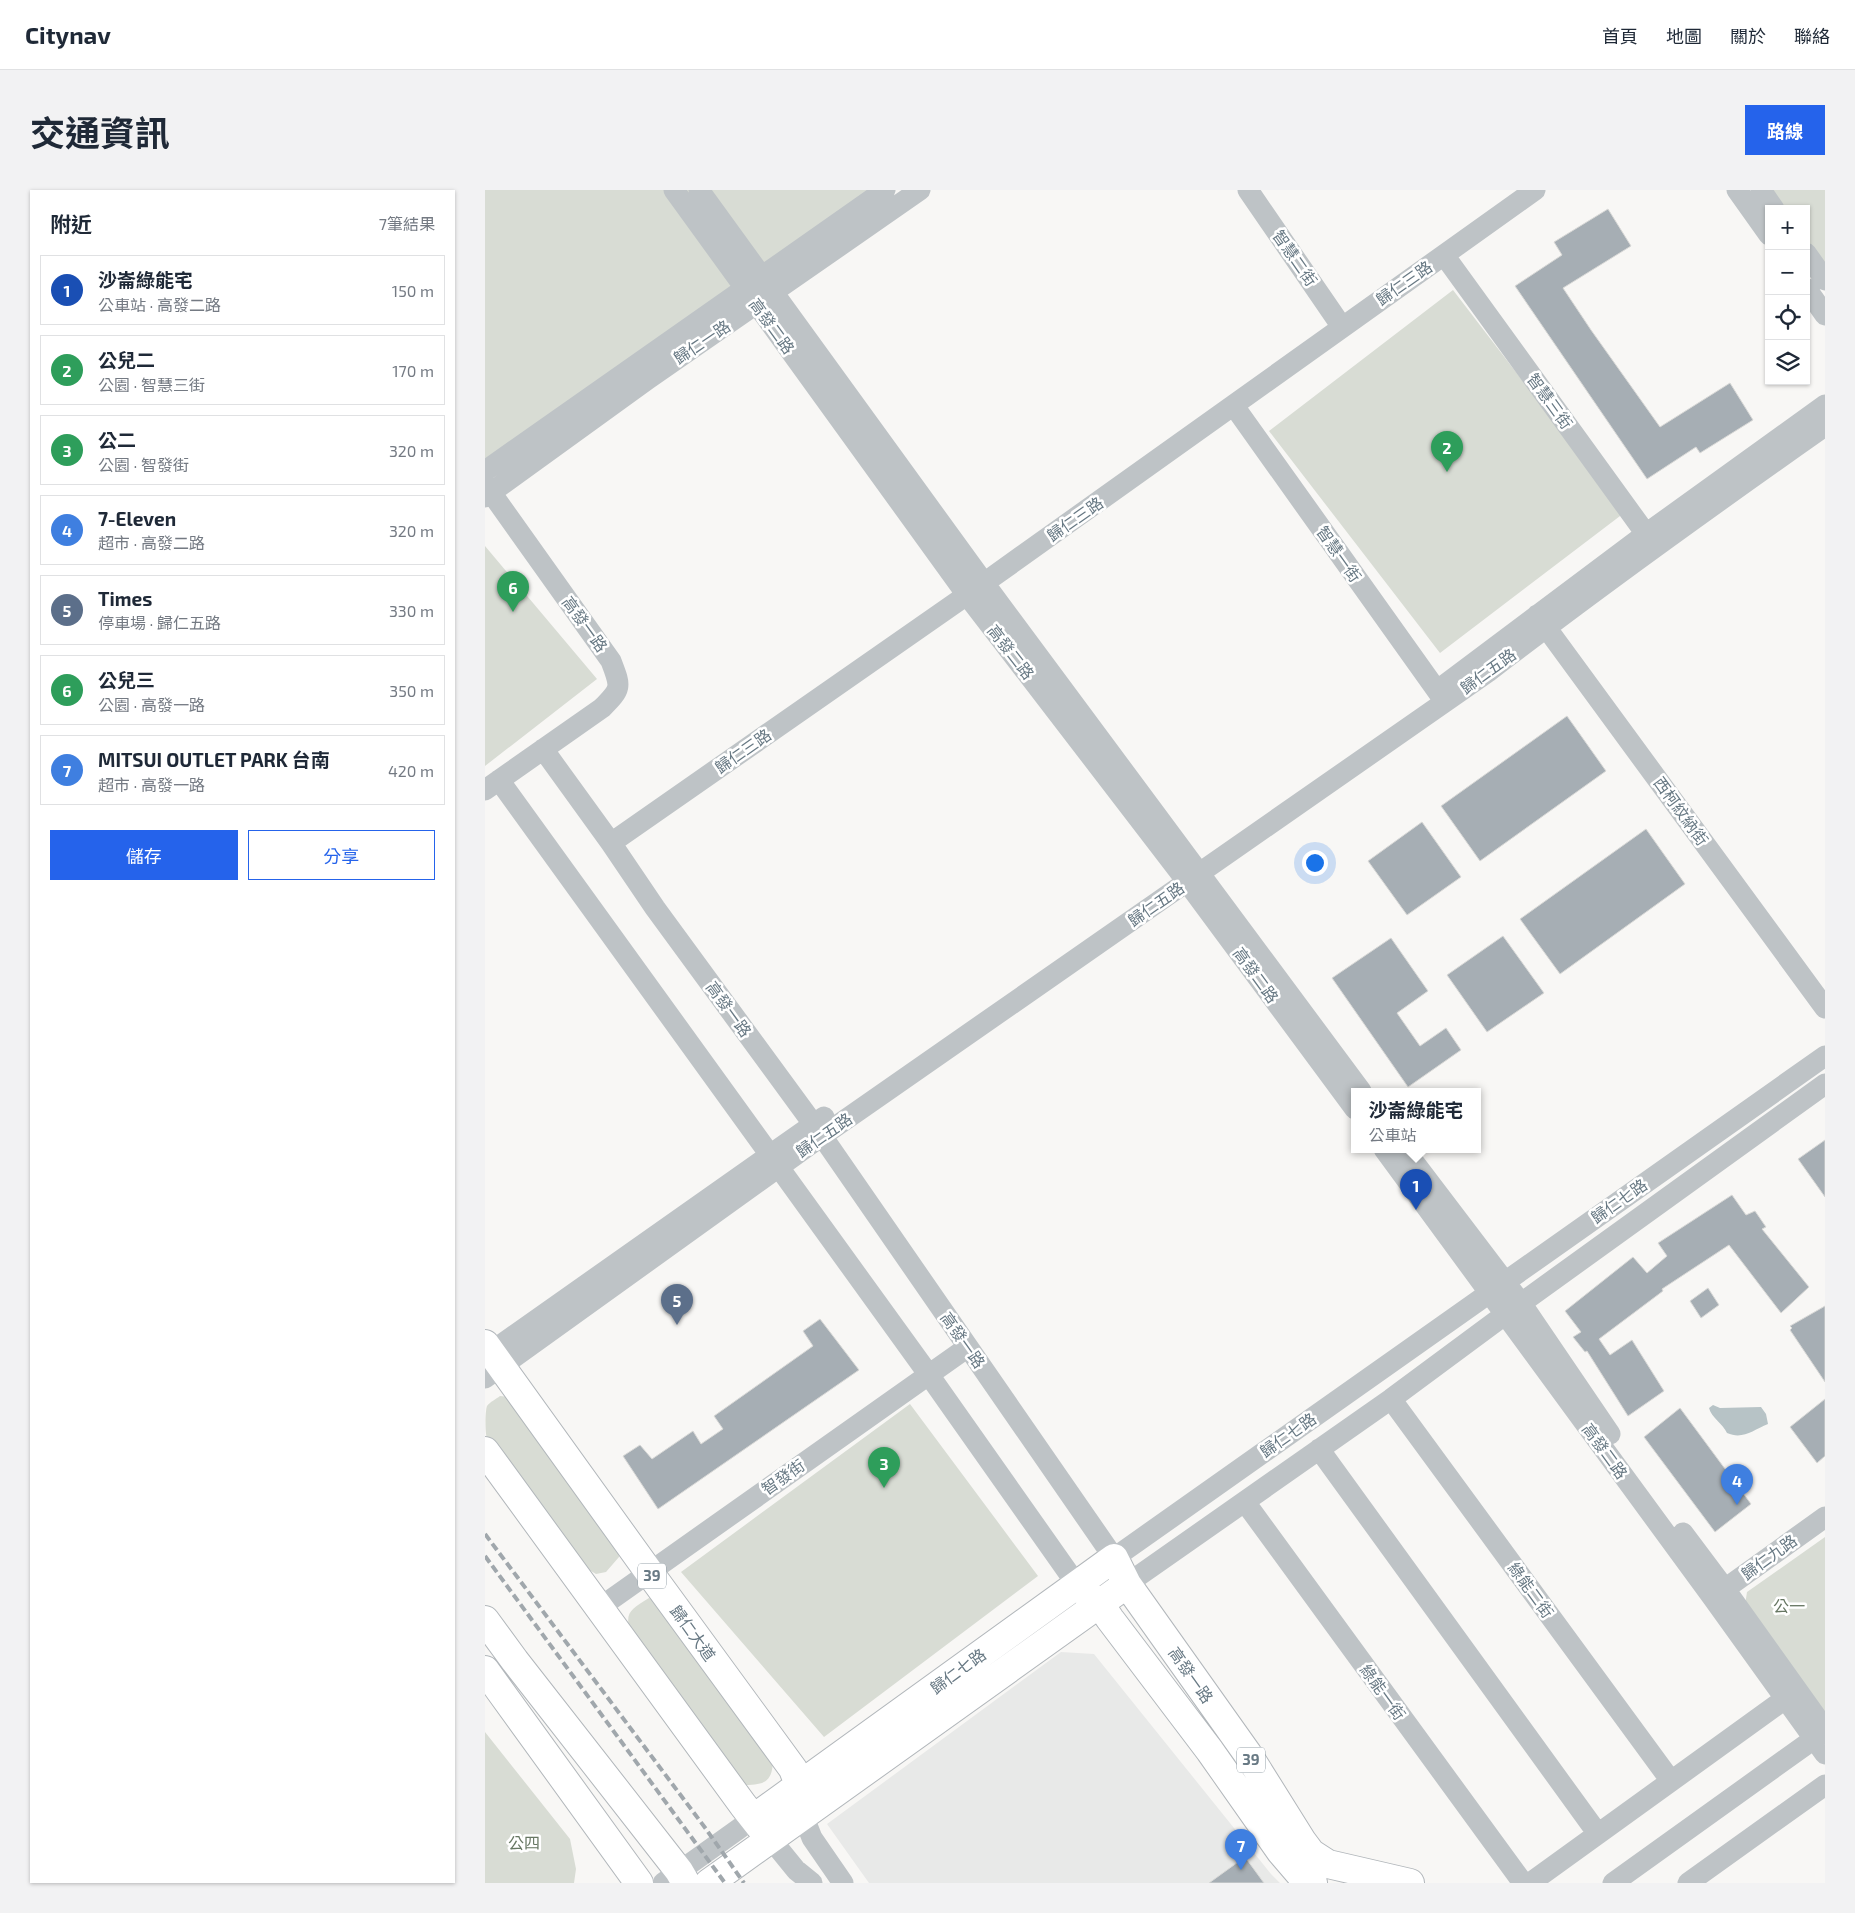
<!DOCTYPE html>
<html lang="zh-TW">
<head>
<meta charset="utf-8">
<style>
	body { margin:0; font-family:"Exo 2","Noto Sans TC",sans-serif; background:#f2f2f3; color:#1f2937 }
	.controls { position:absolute; right:15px; top:15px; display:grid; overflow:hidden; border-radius:0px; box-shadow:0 1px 4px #0004 }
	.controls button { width:45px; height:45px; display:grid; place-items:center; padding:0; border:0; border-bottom:1px solid #e0e1e3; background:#fff; color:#1f2937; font:25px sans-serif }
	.you { position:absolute; left:829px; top:672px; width:18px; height:18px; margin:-12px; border:4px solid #fff; border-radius:50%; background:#1a73e8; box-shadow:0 0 0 8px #1a73e833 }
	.badge { display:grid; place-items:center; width:32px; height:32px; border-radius:50%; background:#2563eb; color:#fff; font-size:16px; font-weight:700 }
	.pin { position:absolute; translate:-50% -41px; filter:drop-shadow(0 1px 2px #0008) }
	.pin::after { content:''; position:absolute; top:26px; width:18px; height:15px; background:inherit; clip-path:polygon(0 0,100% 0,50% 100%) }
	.popup { position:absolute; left:866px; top:898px; width:130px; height:65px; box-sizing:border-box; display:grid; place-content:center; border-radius:0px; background:#fff; filter:drop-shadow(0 1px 4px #0005); font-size:16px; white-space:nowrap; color:#747a83 }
	.popup b { font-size:19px; color:#1f2937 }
	.popup::after { content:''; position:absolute; left:50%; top:100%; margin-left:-10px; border:10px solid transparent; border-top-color:#fff }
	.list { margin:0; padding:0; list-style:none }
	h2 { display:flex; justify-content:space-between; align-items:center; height:65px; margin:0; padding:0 20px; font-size:21px }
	h2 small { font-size:16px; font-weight:400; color:#747a83 }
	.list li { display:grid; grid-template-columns:32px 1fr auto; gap:15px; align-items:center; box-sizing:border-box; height:70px; margin:0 10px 10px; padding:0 10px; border:1px solid #e0e1e3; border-radius:0px }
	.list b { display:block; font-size:19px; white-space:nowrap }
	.list p { margin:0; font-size:16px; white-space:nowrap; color:#747a83 }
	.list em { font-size:16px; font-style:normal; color:#747a83 }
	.actions { display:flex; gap:10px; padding:15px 20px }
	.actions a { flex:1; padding:11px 0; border:1px solid #2563eb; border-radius:0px; text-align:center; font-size:18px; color:#2563eb }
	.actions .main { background:#2563eb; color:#fff }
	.icon { flex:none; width:28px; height:28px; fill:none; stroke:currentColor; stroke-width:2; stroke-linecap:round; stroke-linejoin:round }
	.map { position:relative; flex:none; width:1340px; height:1693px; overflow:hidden; border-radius:0px }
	header { display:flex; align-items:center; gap:30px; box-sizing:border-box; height:70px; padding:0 25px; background:#fff; border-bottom:1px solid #e0e1e3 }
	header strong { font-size:24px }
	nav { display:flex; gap:28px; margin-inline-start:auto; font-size:18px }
	.intro { display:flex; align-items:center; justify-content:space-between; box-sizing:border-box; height:120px; padding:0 30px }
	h1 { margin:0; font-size:35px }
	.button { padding:12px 22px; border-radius:0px; background:#2563eb; color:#fff; font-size:18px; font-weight:700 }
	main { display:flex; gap:30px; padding:0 30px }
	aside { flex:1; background:#fff; border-radius:0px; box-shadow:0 1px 4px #0004 }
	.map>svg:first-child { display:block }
</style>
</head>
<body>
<header>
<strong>Citynav</strong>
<nav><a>首頁</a><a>地圖</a><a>關於</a><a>聯絡</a></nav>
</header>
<div class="intro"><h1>交通資訊</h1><a class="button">路線</a></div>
<main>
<aside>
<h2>附近<small>7筆結果</small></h2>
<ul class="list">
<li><span class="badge" style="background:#1a4fb4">1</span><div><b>沙崙綠能宅</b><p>公車站 · 高發二路</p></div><em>150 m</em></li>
<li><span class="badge" style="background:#2e9e5b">2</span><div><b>公兒二</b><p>公園 · 智慧三街</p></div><em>170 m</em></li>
<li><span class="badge" style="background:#2e9e5b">3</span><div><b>公二</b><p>公園 · 智發街</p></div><em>320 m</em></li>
<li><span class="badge" style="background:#3f7fe0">4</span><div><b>7-Eleven</b><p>超市 · 高發二路</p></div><em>320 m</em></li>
<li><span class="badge" style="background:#5c6f8a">5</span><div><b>Times</b><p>停車場 · 歸仁五路</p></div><em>330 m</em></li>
<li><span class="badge" style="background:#2e9e5b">6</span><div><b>公兒三</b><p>公園 · 高發一路</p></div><em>350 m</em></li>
<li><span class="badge" style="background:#3f7fe0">7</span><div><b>MITSUI OUTLET PARK 台南</b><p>超市 · 高發一路</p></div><em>420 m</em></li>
</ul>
<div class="actions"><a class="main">儲存</a><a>分享</a></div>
</aside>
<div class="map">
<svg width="1340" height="1693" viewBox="0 0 1340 1693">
	<rect width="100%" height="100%" fill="#f8f7f5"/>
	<path fill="#e8e9e8" d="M576,1462l33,2 177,220 9,9h-411l-42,-59z"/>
	<path fill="#d8dcd4" d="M0,0h388l-388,269z
		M1277,0h63v88l-19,-26v-43h-30z
		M968,100l171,223 -184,140 -171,-222z
		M0,356l112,133 -112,87z
		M15,1206l9,1 109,149 1,11 -13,15 -10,2 -10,-6 -99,-129c-2,-7 -2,-27 0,-33 3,-4 9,-7 13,-10z
		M425,1214l128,172 -214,161 -143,-165z
		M1340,1347v179l-80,-111 2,-13z
		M164,1408l15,5 109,155c0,25 -9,27 -31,27l-111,-150c-7,-23 -1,-25 18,-37z
		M0,1542l85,107 6,30 -2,14h-89z"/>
	<path fill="#b7c3c6" d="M1228,1215l7,3 41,-1 5,7 2,10c-15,6 -25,16 -41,9 -4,-9 -16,-16 -18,-25z"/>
	<path fill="#a6aeb4" stroke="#d9d9d7" d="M1123,19l23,37 -68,42 28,42 69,97 70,-44 23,37 -53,33 -4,-6 -49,32 -132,-193 47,-31 -8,-13z
		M1082,526l39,55 -126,90 -39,-55z
		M937,632l39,55 -54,38 -39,-54z
		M1161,639l39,55 -125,90 -40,-55z
		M1018,746l41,57 -57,39 -40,-57z
		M906,748l37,53 -31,22 23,33 26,-18 15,22 -53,37 -76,-109z
		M1340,950v57l-27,-38z
		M1247,1005l14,20 9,-4 11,16 -4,2 47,58 -28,26 -52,-68 -67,44 1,2 -64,48 11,16 22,-15 32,51 -36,25 -41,-65 -2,1 -12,-15 8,-5 -16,-21 68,-54 14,16 20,-17 -9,-13z
		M1223,1098l11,17 -18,13 -11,-17z
		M1340,1116v76l-35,-52 2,-2 -2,-2z
		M335,1129l39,51 -201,139 -35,-53 17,-11 12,14 41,-28 8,13 22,-15 -9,-13 99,-70 -10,-15z
		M1340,1209v57l-8,7 -27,-36z
		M1195,1218l71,96 -36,28 -71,-95z
		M760,1667l19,26h-55z"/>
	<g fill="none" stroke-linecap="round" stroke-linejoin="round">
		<defs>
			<path id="major" d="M0,1154l164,228 144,197 6,16 4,30
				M0,1261l258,354 22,28
				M601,1403l13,10 11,16 100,132 71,101 18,21 14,10
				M0,1430l30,41 164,210 7,12
				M0,1480l154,213
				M269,1628l360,-260 13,26 120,169 55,88 9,12 17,11 82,19
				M224,1693l418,-299"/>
		</defs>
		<use href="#major" stroke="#b2b7bb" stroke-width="30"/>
		<path stroke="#bec3c6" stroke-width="21" d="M189,0l293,405 212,276 176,238
			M214,0l285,393 377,508
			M763,0l94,137
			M1252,0l32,45
			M1276,0l13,19
			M1321,63l19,27
			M959,65l210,290
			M1321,98l19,27
			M749,216l211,296
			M0,281l400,-281
			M0,294l126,177c10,26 11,27 -9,47l-117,82
			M0,307l163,-118 272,-189
			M1052,425l288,393
			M953,500l208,-156 179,-129
			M58,559l68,94 44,65 167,228 292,422 711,-502
			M14,590l430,595 148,210
			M126,653l373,-260 551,-393
			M899,959l329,449 112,156
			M919,959l117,154 89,131
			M0,1166l339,-239
			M0,1188l337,-242 666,-464c110,-85 223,-166 337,-246
			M906,1209l280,382
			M834,1259l279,385
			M760,1312l278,381
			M1198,1343l42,56 100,140
			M642,1394l264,-185 104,-77 330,-238
			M1230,1406l110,-79
			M114,1418l369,-261
			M318,1625l9,23 31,45
			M285,1648l26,32 16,13
			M178,1693l91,-65
			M1045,1693l266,-192
			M1128,1693l212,-152
			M1203,1693l137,-98"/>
		<use href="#major" stroke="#fff" stroke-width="28"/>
		<path stroke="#a0a7ac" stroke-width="4" stroke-dasharray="8 4" stroke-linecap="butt" d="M0,1344l221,295 38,54
			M0,1366l240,327"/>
	</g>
	<g text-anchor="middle" stroke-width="5" stroke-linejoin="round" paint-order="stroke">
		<g fill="#fff" stroke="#95a1a9" stroke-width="1">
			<rect x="153" y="1373.5" width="28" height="25" rx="4"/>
			<rect x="752" y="1557.5" width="28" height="25" rx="4"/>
		</g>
		<g font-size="15" font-weight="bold" fill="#687984">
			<text x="167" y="1391">39</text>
			<text x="766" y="1575">39</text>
		</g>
		<g font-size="16" fill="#687984" stroke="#fff">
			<text transform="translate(810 68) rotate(55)" y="6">智慧二街</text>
			<text transform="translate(919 93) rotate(-35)" y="6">歸仁三路</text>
			<text transform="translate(287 136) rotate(54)" y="6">高發二路</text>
			<text transform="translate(217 152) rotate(-34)" y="6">歸仁一路</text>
			<text transform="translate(1065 211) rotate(54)" y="6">智慧三街</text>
			<text transform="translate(590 329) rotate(-35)" y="6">歸仁三路</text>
			<text transform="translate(854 364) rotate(55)" y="6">智慧一街</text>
			<text transform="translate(100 434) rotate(54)" y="6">高發一路</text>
			<text transform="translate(526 462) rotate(52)" y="6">高發二路</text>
			<text transform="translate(1003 481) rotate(-36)" y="6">歸仁五路</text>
			<text transform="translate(258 561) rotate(-35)" y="6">歸仁三路</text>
			<text transform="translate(1196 621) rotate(54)" y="6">西柯紋納街</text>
			<text transform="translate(671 714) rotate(-35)" y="6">歸仁五路</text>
			<text transform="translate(771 785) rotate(54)" y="6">高發二路</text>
			<text transform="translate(244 819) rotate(54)" y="6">高發一路</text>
			<text transform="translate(339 945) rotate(-35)" y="6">歸仁五路</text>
			<text transform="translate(1134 1011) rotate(-35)" y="6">歸仁七路</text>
			<text transform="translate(478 1150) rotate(55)" y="6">高發一路</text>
			<text transform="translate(803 1245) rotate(-35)" y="6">歸仁七路</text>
			<text transform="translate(1120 1261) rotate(54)" y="6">高發二路</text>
			<text transform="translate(298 1287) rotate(-35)" y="6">智發街</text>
			<text transform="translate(1284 1367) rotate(-36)" y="6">歸仁九路</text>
			<text transform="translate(1046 1400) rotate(54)" y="6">綠能二街</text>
			<text transform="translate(208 1443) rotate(54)" y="6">歸仁大道</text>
			<text transform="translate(473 1481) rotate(-36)" y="6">歸仁七路</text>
			<text transform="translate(706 1485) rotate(55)" y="6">高發一路</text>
			<text transform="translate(898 1502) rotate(54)" y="6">綠能一街</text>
		</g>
		<g font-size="16" fill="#677763" stroke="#fff">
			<text x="1304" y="1422">公一</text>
			<text x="39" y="1659">公四</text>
		</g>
	</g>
</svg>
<div class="controls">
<button>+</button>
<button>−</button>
<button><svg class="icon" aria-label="locate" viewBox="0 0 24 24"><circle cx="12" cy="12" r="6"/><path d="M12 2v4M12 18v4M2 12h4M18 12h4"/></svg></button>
<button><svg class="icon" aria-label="layers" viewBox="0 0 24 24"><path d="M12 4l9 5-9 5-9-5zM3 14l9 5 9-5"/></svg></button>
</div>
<div class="you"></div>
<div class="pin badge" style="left:931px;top:1020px;background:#1a4fb4">1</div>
<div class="popup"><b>沙崙綠能宅</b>公車站</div>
<div class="pin badge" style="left:962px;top:282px;background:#2e9e5b">2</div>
<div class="pin badge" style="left:399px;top:1298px;background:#2e9e5b">3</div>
<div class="pin badge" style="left:1252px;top:1315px;background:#3f7fe0">4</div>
<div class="pin badge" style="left:192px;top:1135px;background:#5c6f8a">5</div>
<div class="pin badge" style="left:28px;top:422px;background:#2e9e5b">6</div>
<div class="pin badge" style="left:756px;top:1680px;background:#3f7fe0">7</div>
</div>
</main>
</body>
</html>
